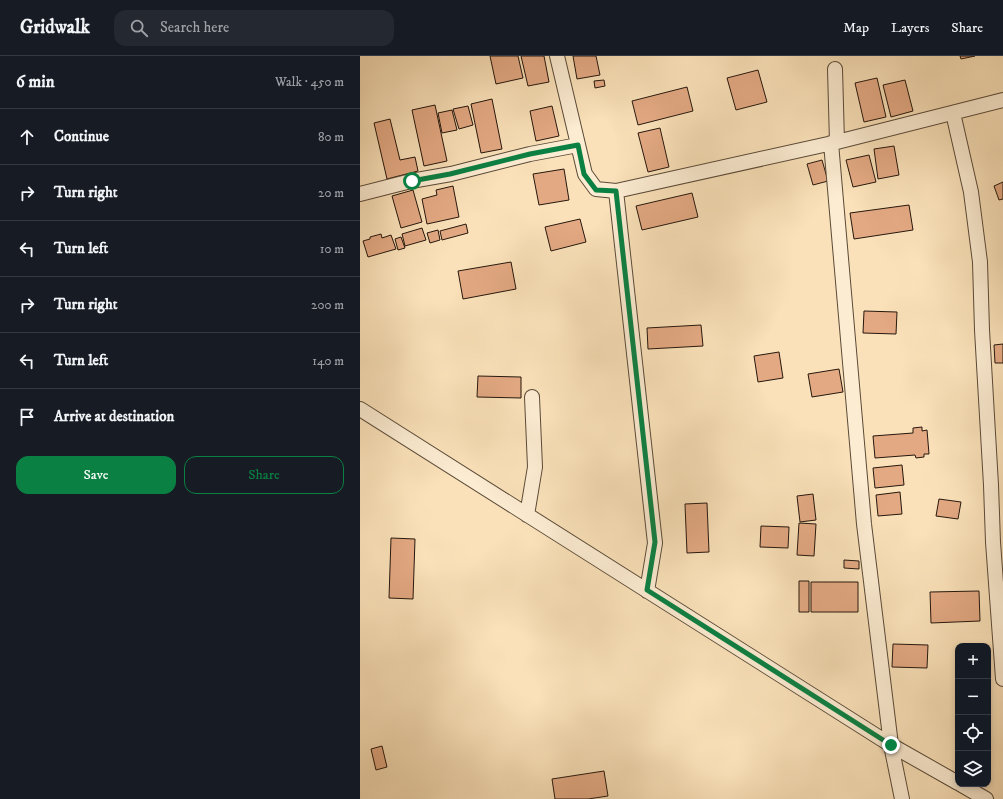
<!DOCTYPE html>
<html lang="en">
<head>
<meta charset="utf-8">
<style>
	body { margin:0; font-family:"IM FELL DW Pica",serif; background:#242831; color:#f1f3f6 }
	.controls { position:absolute; right:12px; bottom:12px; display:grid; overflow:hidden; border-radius:8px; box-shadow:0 2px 6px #0003 }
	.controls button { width:36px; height:36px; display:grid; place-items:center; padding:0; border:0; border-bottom:1px solid #363941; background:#171b24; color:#f1f3f6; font:20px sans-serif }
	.stop { position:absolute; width:12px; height:12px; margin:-9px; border:3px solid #0b8043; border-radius:50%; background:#fff }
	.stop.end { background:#0b8043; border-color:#fff; box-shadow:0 1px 4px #0008 }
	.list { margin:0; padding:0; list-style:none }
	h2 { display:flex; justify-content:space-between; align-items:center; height:52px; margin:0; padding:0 16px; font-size:17px }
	h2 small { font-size:13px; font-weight:400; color:#9ea1a6 }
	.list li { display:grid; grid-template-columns:26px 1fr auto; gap:12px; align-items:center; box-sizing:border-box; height:56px; padding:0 16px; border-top:1px solid #363941 }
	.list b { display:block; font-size:15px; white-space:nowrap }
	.list em { font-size:13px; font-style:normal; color:#9ea1a6 }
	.actions { display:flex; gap:8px; padding:12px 16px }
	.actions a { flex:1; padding:9px 0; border:1px solid #0b8043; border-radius:12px; text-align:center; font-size:14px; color:#0b8043 }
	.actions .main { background:#0b8043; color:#fff }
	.icon { flex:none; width:22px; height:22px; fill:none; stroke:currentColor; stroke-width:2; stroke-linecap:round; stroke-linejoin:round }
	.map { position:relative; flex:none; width:643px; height:743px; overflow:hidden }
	header { display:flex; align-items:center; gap:24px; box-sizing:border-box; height:56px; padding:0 20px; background:#171b24; border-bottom:1px solid #363941 }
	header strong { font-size:19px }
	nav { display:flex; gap:22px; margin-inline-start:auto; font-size:14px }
	.search { width:280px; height:36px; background:#242831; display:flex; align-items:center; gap:10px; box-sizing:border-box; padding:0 14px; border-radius:12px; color:#9ea1a6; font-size:15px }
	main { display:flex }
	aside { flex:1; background:#171b24 }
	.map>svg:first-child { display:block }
</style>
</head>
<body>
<header>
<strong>Gridwalk</strong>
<div class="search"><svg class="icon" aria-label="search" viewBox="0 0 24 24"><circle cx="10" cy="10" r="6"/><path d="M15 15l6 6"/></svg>Search here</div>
<nav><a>Map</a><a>Layers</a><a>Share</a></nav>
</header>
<main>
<aside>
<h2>6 min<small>Walk · 450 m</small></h2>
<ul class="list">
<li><svg class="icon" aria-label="ahead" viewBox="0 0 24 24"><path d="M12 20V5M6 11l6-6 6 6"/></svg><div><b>Continue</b></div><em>80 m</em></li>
<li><svg class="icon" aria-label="right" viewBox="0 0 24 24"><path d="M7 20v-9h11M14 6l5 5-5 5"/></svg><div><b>Turn right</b></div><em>20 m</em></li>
<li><svg class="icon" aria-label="left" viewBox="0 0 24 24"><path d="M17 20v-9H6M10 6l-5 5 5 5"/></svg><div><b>Turn left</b></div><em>10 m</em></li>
<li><svg class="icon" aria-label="right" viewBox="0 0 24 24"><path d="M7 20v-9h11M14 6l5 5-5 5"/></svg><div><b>Turn right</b></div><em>200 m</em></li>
<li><svg class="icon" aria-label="left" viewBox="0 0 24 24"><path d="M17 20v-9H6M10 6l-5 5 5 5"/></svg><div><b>Turn left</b></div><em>140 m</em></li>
<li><svg class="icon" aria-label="arrive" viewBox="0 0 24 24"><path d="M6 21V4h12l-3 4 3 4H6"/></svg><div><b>Arrive at destination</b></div></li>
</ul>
<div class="actions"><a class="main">Save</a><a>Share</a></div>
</aside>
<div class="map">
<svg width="643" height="743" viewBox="0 0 643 743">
	<rect width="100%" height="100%" fill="#fae1b9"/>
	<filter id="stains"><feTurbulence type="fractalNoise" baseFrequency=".005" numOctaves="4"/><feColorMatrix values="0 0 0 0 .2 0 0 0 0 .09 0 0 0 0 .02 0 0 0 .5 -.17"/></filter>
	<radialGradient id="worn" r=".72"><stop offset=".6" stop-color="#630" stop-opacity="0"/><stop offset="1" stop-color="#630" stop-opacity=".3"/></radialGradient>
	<path fill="#e3a983" stroke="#25170d" d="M130,0h28l5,22 -27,6z
		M161,0h23l5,26 -21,4z
		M213,0h23l4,19 -23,4z
		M600,0h15l-14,3z
		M398,14l9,32 -31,8 -9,-32z
		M517,22l9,39 -22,5 -9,-39z
		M244,24l1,6 -10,2 -1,-7z
		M545,24l8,31 -22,6 -8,-32z
		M327,31l6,24 -55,14 -6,-24z
		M132,43l10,50 -21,4 -10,-49z
		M75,49l12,56 -23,5 -12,-56z
		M108,50l5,19 -14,4 -6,-20z
		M192,50l7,30 -23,5 -6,-30z
		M92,54l5,20 -15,3 -4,-20z
		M30,63l10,41 15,-3 3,14 -31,8 -13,-56z
		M300,72l9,39 -21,5 -10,-39z
		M534,90l5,29 -21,4 -4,-30z
		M509,99l7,27 -23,5 -7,-27z
		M462,104l6,21 -15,4 -6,-21z
		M204,113l5,31 -30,5 -6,-31z
		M643,126v17l-4,1 -5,-14z
		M93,130l6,31 -32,7 -5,-25 15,-4 -1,-5z
		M53,134l9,32 -21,6 -9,-32z
		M332,137l6,24 -56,13 -6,-24z
		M549,149l4,25 -59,9 -4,-26z
		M220,163l6,23 -35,9 -6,-24z
		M106,168l2,9 -26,7 -2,-9z
		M62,172l4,12 -21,6 -3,-12z
		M78,174l2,10 -10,3 -3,-10z
		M21,178l1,4 9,-3 5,14 -28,8 -5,-16 7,-2v-2z
		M41,181l4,11 -7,2 -3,-11z
		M151,206l5,27 -53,10 -5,-28z
		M504,255l33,1 -1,22 -33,-1z
		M341,269l2,21 -55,3 -1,-21z
		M643,288v19h-8l-1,-18z
		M419,296l4,26 -25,4 -4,-26z
		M479,313l4,23 -31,5 -4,-23z
		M118,320l43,1v21l-44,-1z
		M562,371v4l5,-1 2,24h-5v3l-8,1 -1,-3 -40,3 -2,-22 40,-3v-5z
		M542,409l2,20 -29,3 -2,-20z
		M540,436l2,22 -24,2 -2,-21z
		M453,438l3,26 -16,2 -3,-26z
		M579,443l22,3 -3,17 -22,-3z
		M347,447l2,49 -22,1 -2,-49z
		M439,467l17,1 -2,32 -17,-1z
		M401,470l28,1 -1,21 -28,-1z
		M31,482l24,1 -2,60 -24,-1z
		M484,504l15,1v8l-15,-1z
		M439,525h10v31h-10z
		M451,526h47v30h-47z
		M619,535l1,30 -49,2 -1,-31z
		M533,588l35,1 -1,23 -35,-1z
		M22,690l5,21 -11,3 -5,-21z
		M244,715l4,25 -20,3h-33l-3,-20z"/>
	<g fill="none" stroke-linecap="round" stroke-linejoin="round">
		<defs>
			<path id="minor" d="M197,0l28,118 11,15 20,2 221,-49 166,-42
				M475,13l2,73
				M593,57l18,79 9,70 2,68 9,155 2,57 10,137
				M471,87l33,381 27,221 11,54
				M256,135l39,352 -8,48
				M0,138l51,-13 40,-7 79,-20 48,-9
				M0,353l531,336 67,38
				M167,459l8,-48 -3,-70
				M600,728l26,15"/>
		</defs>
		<use href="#minor" stroke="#5a4a38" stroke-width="16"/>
		<use href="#minor" stroke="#fcecd2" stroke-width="14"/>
	</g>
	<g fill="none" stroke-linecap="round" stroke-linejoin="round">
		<path stroke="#0b8043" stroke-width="5" d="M52,125l38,-7 80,-20 48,-9 6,29 12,16 20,1 39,351 -8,48 244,155"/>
	</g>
	<rect width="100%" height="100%" filter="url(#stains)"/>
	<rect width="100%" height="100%" fill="url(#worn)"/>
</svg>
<div class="controls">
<button>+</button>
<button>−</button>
<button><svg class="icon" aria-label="locate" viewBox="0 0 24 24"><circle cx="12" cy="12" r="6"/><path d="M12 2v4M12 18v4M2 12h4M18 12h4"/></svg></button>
<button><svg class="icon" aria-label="layers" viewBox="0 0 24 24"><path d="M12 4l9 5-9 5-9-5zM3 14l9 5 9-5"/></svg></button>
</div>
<div class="stop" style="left:52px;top:125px"></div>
<div class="stop end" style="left:531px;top:689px"></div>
</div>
</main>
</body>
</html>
